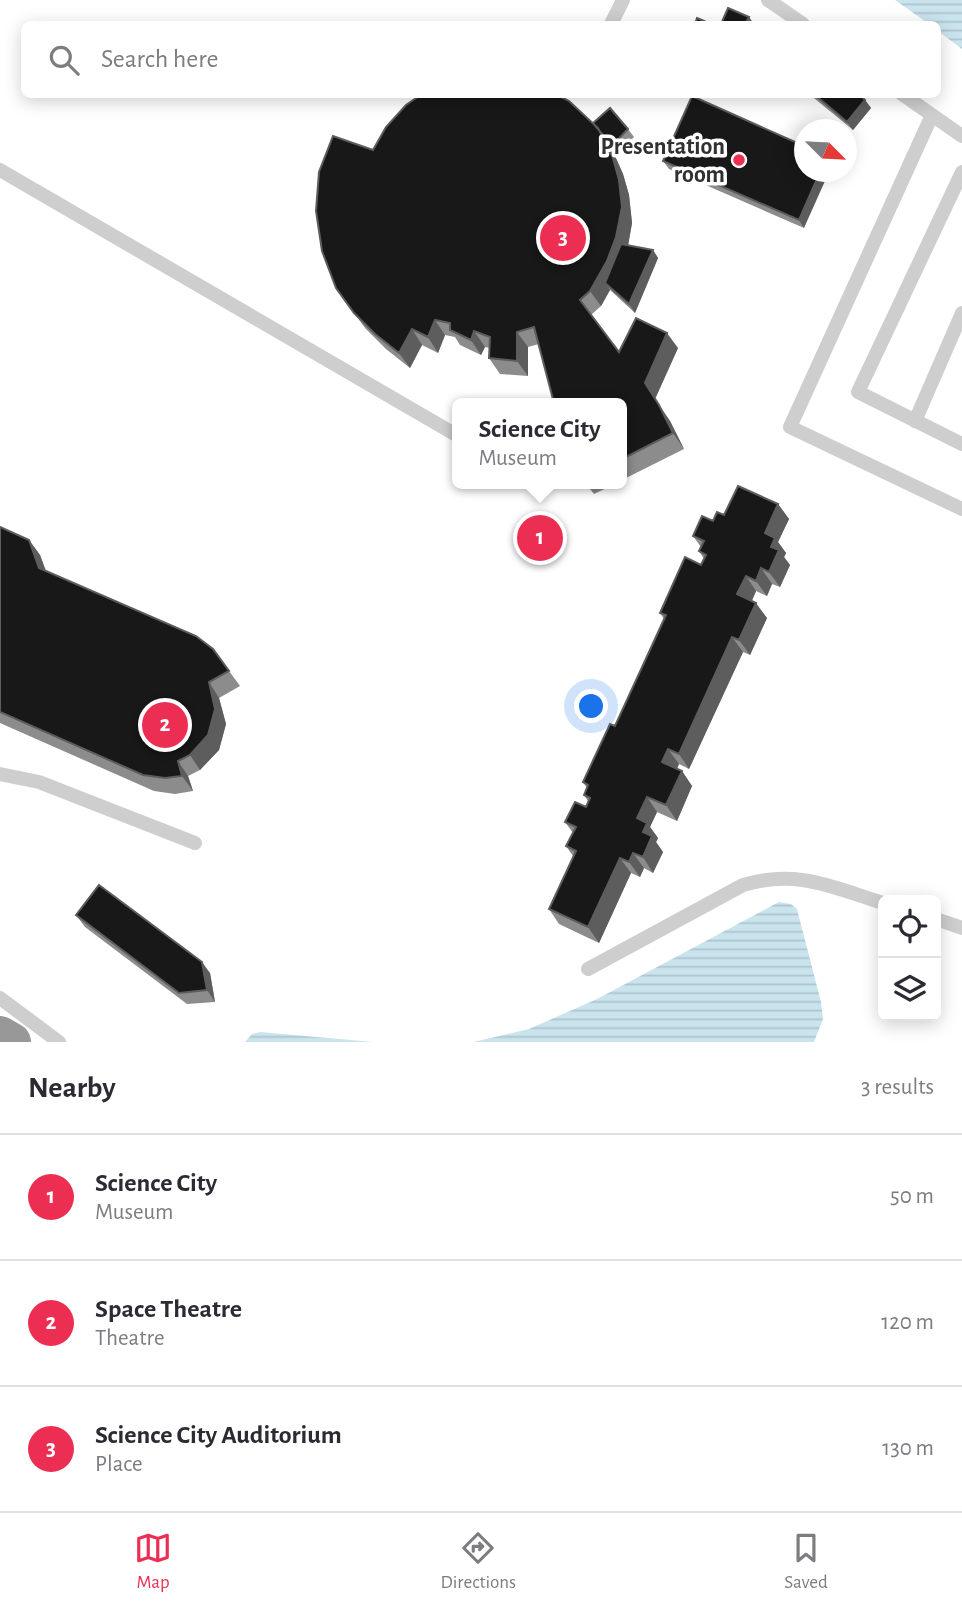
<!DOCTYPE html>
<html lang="en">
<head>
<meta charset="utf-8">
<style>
	body { margin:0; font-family:"Alegreya Sans",sans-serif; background:#f2f2f3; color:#2b2b33 }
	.controls { position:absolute; right:21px; bottom:21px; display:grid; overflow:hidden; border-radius:10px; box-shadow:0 4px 18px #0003 }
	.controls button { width:63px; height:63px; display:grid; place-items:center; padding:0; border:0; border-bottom:2px solid #e1e1e2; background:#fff; color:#2b2b33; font:35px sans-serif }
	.compass { position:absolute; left:794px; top:119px; width:63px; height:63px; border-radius:50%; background:#fff; box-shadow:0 4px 18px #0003; rotate:114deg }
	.you { position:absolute; left:592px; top:707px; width:24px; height:24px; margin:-18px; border:5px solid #fff; border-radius:50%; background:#1a73e8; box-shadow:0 0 0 10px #1a73e833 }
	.badge { display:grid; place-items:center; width:46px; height:46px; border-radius:50%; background:#ec2e52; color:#fff; font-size:23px; font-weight:700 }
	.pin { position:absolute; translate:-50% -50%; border:4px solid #fff; box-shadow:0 2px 7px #0006 }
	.popup { position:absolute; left:452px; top:398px; width:175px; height:91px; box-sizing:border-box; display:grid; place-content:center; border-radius:10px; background:#fff; filter:drop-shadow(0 2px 5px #0005); font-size:23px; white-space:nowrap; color:#7c7c81 }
	.popup b { font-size:26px; color:#2b2b33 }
	.popup::after { content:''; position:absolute; left:50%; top:100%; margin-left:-14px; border:14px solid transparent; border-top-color:#fff }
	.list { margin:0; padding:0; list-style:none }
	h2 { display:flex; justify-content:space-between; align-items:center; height:91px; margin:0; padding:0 28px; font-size:30px }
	h2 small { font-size:23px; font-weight:400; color:#7c7c81 }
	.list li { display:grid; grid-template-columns:46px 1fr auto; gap:21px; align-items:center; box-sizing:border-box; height:126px; padding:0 28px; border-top:2px solid #e1e1e2 }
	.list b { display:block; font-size:26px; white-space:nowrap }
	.list p { margin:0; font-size:23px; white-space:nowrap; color:#7c7c81 }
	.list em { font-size:23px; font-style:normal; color:#7c7c81 }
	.icon { flex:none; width:38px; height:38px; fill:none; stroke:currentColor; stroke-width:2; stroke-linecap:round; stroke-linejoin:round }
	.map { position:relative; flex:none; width:962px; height:1042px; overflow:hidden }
	.search { position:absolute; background:#fff; box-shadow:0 4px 18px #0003; left:21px; right:21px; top:21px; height:77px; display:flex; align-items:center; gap:18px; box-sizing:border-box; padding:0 24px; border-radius:10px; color:#7c7c81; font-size:26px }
	.sheet { height:469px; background:#fff }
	nav { display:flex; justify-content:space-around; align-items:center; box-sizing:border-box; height:98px; border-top:2px solid #e1e1e2; background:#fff; font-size:19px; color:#7c7c81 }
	nav a { display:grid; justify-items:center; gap:4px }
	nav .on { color:#ec2e52 }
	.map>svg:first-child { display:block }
</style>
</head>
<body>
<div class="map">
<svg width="962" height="1042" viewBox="0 0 962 1042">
	<defs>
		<pattern id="water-rules" width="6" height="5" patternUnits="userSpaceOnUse" patternTransform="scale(1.75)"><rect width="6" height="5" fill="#cae4ee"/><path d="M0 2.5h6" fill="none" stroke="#aec4cd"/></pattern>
	</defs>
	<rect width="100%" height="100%" fill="#fff"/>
	<path fill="url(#water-rules)" d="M895,0h67v49l-24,-18 -1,-7h-8z
		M779,902l12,2 6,5 24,93 2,17 -9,23h-341l56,-13 68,-30z
		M261,1032l10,1 102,9h-128l7,-8z"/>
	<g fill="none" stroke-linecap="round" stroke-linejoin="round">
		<path stroke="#cecece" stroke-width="14" d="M768,0l35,24
			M611,24l12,-24
			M902,94l60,42
			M932,115l-142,312 172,82
			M0,170l458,266
			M962,172l-104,220 104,52
			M915,421l47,-108
			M0,774l39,8 156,61
			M936,919l26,9
			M588,969l155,-84c54,-16 89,2 140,18
			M0,998l59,44"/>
		<path stroke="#989898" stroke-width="38" d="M0,1035l12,7"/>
	</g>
	<path fill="#8c8c8c" d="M809,94h50l6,6 6,8 -18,22z
		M593,123l35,6 6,8 -19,19 8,18 6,21 3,28 -4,22 25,5 5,8 -23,55 -25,-23 -9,16 -10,9 28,37 59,-4 -23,51 15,22 14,28 -62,31v-77l-83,-59 -11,3v29l-28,-2 -11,-16 1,-10 -5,-1 -4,8 -21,-10 -5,-8 -10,-2 -7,18 -16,-8 -12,23 -24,-19 -21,-21 -29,-40 37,-138z
		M804,146v82l-135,-59 -6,-8z
		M586,484h29l-21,10z
		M778,504l11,15 -11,23 8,11 -2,4 6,8 -10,22 -8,-3 -5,12 -11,-5 -4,10 15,17 -17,37 -7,-3 -54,117 -10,-5 -2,5 5,2 10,15 -15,35 -20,-9 -7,15 8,11 -2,4 7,10 -10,21 -9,-5 -4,9 -9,-4 -32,70 -40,-19 -10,-15 24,-53 -7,-10 7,-13 -8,-11 21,-15 2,-6 -4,-6 3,-7 -4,-6 32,-56 49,-107 -4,-6 41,-48 3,-6 -5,-8 2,-4 -8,-11 20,-15 11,-6z
		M0,527l29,13 11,15 6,16 167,78 27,37 -21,12 7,26 -7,26 -19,20 -12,6 5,15 -18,3 -21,-3 -154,-68z
		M76,915l134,58 5,29 -28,2 -102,-77z"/>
	<path fill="#5d5d5d" d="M749,17l5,7h-9z
		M865,100l6,8 -18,22 -6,-8z
		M598,128l10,15 2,5 5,8 8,18 6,21 3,28 -5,29 -22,31 5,7 -9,16 -11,-15z
		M820,172h9l-25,56 -5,-8z
		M653,250l5,8 -23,55 -6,-9z
		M435,320l10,15 -7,18 -10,-16z
		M412,329l10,16 -12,23 -11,-15z
		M474,331l11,16 -4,8 -10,-15z
		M517,332l11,15v29l-11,-15z
		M667,333l11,15 -23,51 15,22 14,28 -11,-16 -28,-50z
		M778,504l11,15 -11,23 8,11 -2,4 6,8 -10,22 -11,-15 2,-25 -6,-14z
		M29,540l11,15 10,28 -11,-15z
		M761,568l11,16 -5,12 -11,-15z
		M746,576l10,15 -8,18 -11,-15z
		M756,603l11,15 -17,37 -11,-15z
		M732,637l11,15 -54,117 -10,-15z
		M209,682l10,16 7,26 -7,26 -19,20 -10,-15z
		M668,749l11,15 -7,14 -10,-16z
		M178,761l10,15 5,15 -11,-15z
		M682,771l10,15 -15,35 -11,-16z
		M647,797l10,15 -7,15 8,11 -2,4 7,10 -10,21 -10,-16v-25l-6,-14z
		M633,853l11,15 -4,9 -11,-15z
		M620,858l11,15 -32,70 -11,-16z
		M202,962l8,11 5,29 -8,-12z"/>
	<path fill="#181818" stroke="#5d5d5d" stroke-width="2" d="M728,8l21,9 -4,7h-24z
		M697,18l14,6h-16z
		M422,94h134l13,7 29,27 15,30 6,22 3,27 -6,30 -9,24 -17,30 -10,9 39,52 17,-34 31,15 -22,50 14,22 14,28 -51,26v-56h-68l-20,-76 -17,5v29l-28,-3 1,-21 -16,-6 -3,9 -21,-10v-7l-15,-3 -7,17 -16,-8 -13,24 -24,-19 -21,-21 -18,-25 -14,-37 -6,-40 3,-39 14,-36 40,14 13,-23 20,-22z
		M814,94h45l6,6 -18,22z
		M692,96l112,50v26h16l-21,48 -136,-59z
		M610,108l18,21 -18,19 -7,-13 -10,-12z
		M621,244l32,6 -24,54 -24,-21z
		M738,486l40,18 -13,29 10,5 -4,9 8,3 -10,22 -8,-4 -5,13 -10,-5 -9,18 19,9 -17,37 -7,-3 -53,117 -11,-5 -6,13 20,9 -16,34 -19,-8 -10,21 10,5 -4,9 9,4 -9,21 -10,-4 -4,9 -9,-4 -32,69 -39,-18 27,-58 -10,-5 10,-19 -11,-5 10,-20 11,5 4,-9 -6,-3 4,-10 -5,-3 27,-58 5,2 51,-111 -6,-2 25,-56 16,8 5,-10 -7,-4 5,-10 -11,-5 9,-20 11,5 4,-9 7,3z
		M0,527l29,13 10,28 157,68 17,13 16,22 -20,11 6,27 -7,26 -18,20 -12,6 4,15 -17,2 -22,-3 -143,-63z
		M99,885l103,77 5,28 -28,3 -103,-78z"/>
	<circle fill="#ec2e52" stroke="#fff" stroke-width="2.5" cx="739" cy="160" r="7"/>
	<g text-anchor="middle" stroke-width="7" stroke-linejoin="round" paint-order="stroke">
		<g font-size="24" font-weight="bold" fill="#313131" stroke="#fff" text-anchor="end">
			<text x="725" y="154">Presentation<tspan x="725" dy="28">room</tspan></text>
		</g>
	</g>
</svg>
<div class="controls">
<button><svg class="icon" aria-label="locate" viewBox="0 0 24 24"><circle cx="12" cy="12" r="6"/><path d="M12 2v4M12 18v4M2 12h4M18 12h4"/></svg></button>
<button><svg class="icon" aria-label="layers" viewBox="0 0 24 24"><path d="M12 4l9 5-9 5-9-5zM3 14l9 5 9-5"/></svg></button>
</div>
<svg class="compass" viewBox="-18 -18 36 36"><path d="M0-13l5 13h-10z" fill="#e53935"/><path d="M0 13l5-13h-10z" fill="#7c7c81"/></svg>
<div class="you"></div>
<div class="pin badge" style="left:540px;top:538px">1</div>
<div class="popup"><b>Science City</b>Museum</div>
<div class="pin badge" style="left:165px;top:725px">2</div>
<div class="pin badge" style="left:563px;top:238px">3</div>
<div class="search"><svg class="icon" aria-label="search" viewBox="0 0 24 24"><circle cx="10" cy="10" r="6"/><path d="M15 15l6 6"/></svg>Search here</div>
</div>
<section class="sheet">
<h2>Nearby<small>3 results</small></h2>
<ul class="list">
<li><span class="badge">1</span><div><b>Science City</b><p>Museum</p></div><em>50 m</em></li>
<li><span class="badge">2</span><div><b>Space Theatre</b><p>Theatre</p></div><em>120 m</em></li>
<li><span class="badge">3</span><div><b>Science City Auditorium</b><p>Place</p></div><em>130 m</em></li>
</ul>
</section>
<nav>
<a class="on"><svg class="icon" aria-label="map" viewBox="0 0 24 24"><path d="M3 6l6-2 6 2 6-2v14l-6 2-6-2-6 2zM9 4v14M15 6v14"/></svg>Map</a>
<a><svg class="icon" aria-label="directions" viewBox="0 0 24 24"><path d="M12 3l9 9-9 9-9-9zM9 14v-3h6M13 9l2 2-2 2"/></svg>Directions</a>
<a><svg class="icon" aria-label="saved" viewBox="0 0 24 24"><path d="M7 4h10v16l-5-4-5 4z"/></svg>Saved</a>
</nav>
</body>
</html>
